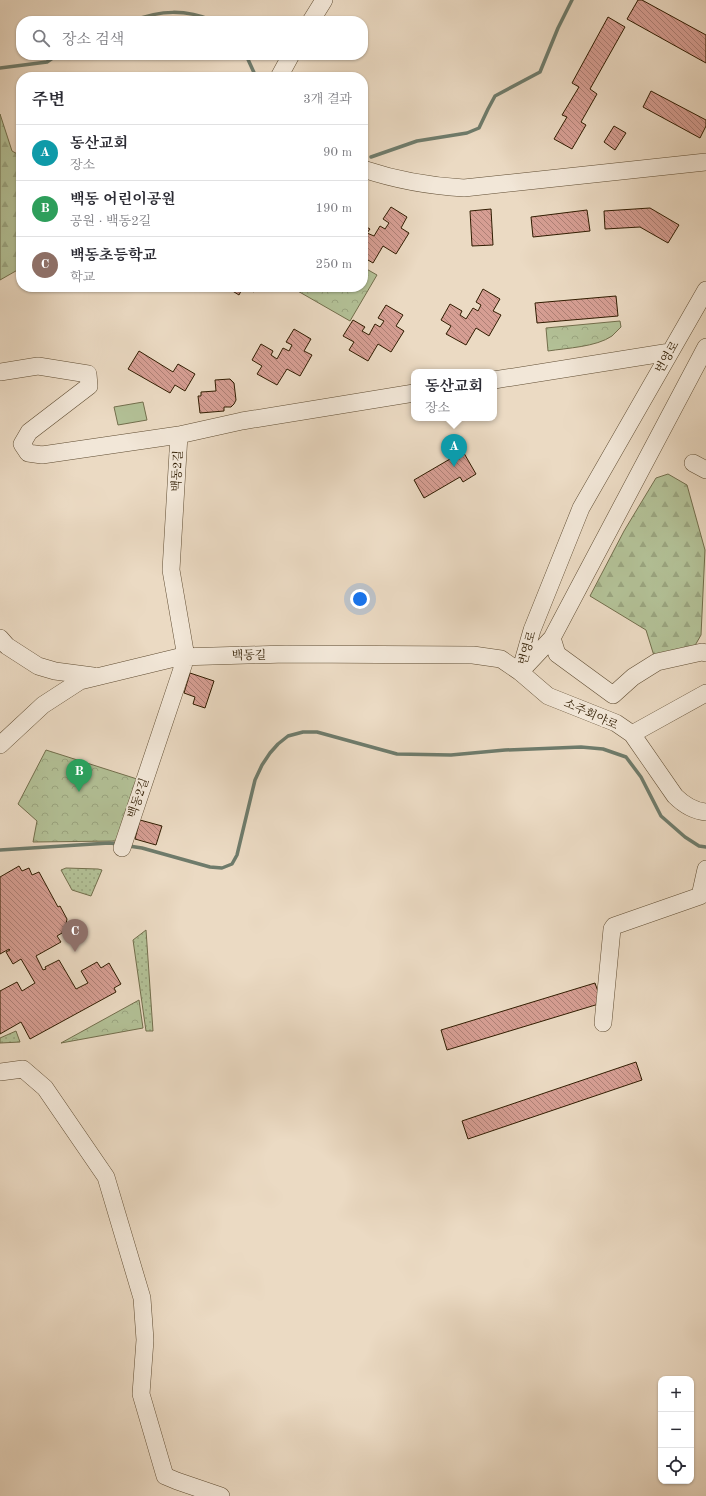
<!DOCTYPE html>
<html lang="ko">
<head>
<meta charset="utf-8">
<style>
	body { margin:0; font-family:"Old Standard TT","Noto Serif KR",serif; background:#f2f2f3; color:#2b2b33 }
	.controls { position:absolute; right:12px; bottom:12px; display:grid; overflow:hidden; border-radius:8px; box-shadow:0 1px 3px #0004 }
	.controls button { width:36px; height:36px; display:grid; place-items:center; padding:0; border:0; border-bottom:1px solid #e1e1e2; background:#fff; color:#2b2b33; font:20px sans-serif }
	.you { position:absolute; left:360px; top:599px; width:14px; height:14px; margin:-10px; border:3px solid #fff; border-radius:50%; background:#1a73e8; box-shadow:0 0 0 6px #1a73e833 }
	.badge { display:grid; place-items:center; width:26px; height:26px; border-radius:50%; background:#8f2418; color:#fff; font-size:13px; font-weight:700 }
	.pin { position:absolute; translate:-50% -33px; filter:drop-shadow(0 1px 2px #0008) }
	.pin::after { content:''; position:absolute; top:21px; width:14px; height:12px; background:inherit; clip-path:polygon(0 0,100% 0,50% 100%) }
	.popup { position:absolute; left:411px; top:369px; width:86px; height:52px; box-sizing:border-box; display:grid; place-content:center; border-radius:8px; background:#fff; filter:drop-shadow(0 1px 3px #0005); font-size:13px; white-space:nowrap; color:#7c7c81 }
	.popup b { font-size:15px; color:#2b2b33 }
	.popup::after { content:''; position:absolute; left:50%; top:100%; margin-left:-8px; border:8px solid transparent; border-top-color:#fff }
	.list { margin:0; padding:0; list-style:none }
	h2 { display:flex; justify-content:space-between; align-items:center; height:52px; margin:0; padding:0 16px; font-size:17px }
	h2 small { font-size:13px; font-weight:400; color:#7c7c81 }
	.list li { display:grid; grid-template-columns:26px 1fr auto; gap:12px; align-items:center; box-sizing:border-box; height:56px; padding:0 16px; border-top:1px solid #e1e1e2 }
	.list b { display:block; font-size:15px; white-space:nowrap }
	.list p { margin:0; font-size:13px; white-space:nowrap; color:#7c7c81 }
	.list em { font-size:13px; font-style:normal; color:#7c7c81 }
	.icon { flex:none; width:22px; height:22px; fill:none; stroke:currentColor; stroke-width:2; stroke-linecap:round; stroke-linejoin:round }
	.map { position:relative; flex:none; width:706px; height:1496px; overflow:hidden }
	.search { position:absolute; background:#fff; box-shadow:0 1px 3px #0004; left:16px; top:16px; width:352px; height:44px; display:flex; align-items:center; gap:10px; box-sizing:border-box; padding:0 14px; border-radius:16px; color:#7c7c81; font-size:15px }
	.panel { position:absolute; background:#fff; box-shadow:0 1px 3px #0004; left:16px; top:72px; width:352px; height:220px; border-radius:16px }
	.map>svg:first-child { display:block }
</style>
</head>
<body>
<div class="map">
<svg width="706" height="1496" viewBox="0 0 706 1496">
	<defs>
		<pattern id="grass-dots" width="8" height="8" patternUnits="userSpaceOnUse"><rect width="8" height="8" fill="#b3c197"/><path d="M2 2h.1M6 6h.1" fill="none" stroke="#9aa580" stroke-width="1.8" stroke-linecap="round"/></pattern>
		<pattern id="forest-firs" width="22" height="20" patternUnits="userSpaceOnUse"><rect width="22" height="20" fill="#b3c197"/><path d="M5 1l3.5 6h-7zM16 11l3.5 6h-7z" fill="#9aa580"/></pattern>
		<pattern id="park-crowns" width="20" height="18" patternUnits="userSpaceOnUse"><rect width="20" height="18" fill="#b3c197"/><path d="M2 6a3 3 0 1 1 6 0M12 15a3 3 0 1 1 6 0" fill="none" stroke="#9aa580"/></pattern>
		<pattern id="building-back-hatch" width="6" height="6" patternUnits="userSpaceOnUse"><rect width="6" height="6" fill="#d69e93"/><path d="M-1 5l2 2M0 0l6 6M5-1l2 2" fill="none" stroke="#ae8076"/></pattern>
	</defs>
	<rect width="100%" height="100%" fill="#ebdac3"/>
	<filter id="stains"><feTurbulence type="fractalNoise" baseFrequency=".005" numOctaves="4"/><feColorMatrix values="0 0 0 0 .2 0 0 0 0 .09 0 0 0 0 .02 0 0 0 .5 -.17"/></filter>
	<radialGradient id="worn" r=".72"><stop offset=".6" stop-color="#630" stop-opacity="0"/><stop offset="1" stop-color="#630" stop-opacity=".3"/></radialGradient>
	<path fill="url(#grass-dots)" stroke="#726e4c" d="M66,868l32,1 4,1 -11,26 -19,-6 -11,-20z
		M146,930l7,101h-7l-13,-91z
		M16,1031l4,11 -20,1v-5z"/>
	<path fill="url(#forest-firs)" stroke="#726e4c" d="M0,114l12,37 9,5v112l-21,12z
		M668,474l19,11 18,65 -4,85 -8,14 -38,10 -9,-29 -56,-34 34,-65 32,-53z"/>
	<path fill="url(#park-crowns)" stroke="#726e4c" d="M363,267l14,8 -27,46 -54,-31 1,-3h66z
		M620,321l1,6c-3,3 -6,6 -9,9 -16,11 -45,12 -64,15l-2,-23z
		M46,750l91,29 -20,62 -84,1 4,-21 -19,-17z
		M139,1000l4,28 -82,15z"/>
	<path fill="#b3c197" stroke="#726e4c" d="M143,402l4,18 -29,5 -4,-18z"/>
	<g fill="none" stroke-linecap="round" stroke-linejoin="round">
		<path stroke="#6e7b6b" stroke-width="3.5" d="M132,21c29,-11 53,-12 82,0
			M246,55l10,22
			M0,68l47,-6 10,-7
			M371,157l46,-16 50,-8 12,-5 9,-19 7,-13 45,-24 18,-44 14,-28
			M129,846l13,2 68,19 12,1 10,-4 5,-9 18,-75 7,-15 8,-12 8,-9 10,-8 15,-4h14l80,22 54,1 54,-5 76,-3 22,2 23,8 15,20 20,39 24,21 14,9 7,1
			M0,850l109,-7 10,1"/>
	</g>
	<path fill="url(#building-back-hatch)" stroke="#301c01" d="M638,0h4l64,35v28l-79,-44z
		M608,17l17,10 -35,62 7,5 -16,28 5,3 -14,24 -18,-10 13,-22 -5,-2 17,-28 -7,-4z
		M651,91l55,29v6l-6,12 -57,-31z
		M614,126l12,7 -11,17 -11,-8z
		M391,207l16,10 -6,11 8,5 -13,21 -13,-8 -10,17 -10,-6v-32l7,4 -3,4 7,3 6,-10 5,3 4,-6 -6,-4z
		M650,208l29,17 -11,18 -28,-16 -35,2 -1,-18z
		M491,209l2,36 -21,1 -2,-35z
		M587,210l3,21 -57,6 -2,-20z
		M226,287h17l-4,8z
		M246,287h11l-3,5z
		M483,289l17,10 -7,12 8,4 -12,21 -13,-8 -10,17 -20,-11 5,-8 -10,-6 9,-16 12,7 -2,4 6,4 7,-11 5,3 3,-6 -5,-3z
		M616,296l2,20 -81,7 -2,-20z
		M386,305l17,10 -7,11 8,5 -13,21 -13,-8 -10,17 -19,-11 5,-8 -11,-6 10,-16 12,7 -3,4 7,4 6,-11 5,3 4,-6 -6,-3z
		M294,329l17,10 -7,12 8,4 -12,21 -13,-7 -10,16 -20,-11 5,-8 -10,-6 9,-16 12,7 -2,4 6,4 6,-11 6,3 3,-6 -6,-3z
		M139,351l34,21 5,-8 17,10 -10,17 -10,-6 -5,8 -42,-24z
		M230,379l4,4 2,17 -2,4 -3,3h-7v4l-24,2 -2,-17h3v-4l15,-1 -1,-11z
		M461,448l15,26 -13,8 -3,-5 -36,21 -10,-18 36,-21 -2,-3z
		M190,673l24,8 -9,27 -12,-4 2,-7 -11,-4z
		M140,820l22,6 -6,19 -21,-6z
		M19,866l3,5 7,-3 3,7 7,-3 19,35 2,-1 7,13 -2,10 -3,4 -5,3 4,6 -25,14 7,14 3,-1 -1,-2 14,-7 17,29 12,-6 -7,-12 16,-9 4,6 8,-5 12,21 -7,4 2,4 -86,47 -9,-17 -21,12v-43l17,-9 5,9 13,-8 -14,-24 -8,5 -7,-12 4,-2 -1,-1 -9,5v-77z
		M595,983l7,20 -155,47 -6,-20z
		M636,1062l6,18 -174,59 -6,-18z"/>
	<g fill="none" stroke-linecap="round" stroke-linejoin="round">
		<defs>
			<path id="minor" d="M311,21l13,-21
				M279,77l12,-22
				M363,169c33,11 66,17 101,19l242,-26
				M0,372l38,-6 50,8 1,12 -60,46 -7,12 6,9 14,2 137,-20 -8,135 15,87 -64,191
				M494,380l176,-28
				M179,435l63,-14 172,-28
				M693,463l13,7
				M0,638l7,8 31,20 17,5 38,5
				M552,638l5,16 56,41 20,-18 24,-15 45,-10 4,1
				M521,671l31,-33 154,-291
				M520,672l12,-42 49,-122 125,-218
				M632,734l74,-41
				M0,745l43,-40 37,-24 99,-24 107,-3 187,1 28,4 19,13 28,24 68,27 16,11 43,62c8,8 19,15 31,16
				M603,1023l9,-94 2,-3 86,-30 6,-27
				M0,1072l23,-3 22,19 61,89 36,121 3,42 -4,54 24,82 12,5 44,15"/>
		</defs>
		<use href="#minor" stroke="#5f4c32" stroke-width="18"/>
		<use href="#minor" stroke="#f2e7d8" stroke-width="17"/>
	</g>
	<g text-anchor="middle" stroke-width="4" stroke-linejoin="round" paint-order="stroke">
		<g font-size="12" fill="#301c01" stroke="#f2e7d8">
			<text transform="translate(667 357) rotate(-60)" y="4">번영로</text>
			<text transform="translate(177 471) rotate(-87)" y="4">백동2길</text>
			<text transform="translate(527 648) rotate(-74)" y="4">번영로</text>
			<text transform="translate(249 655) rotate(-1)" y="4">백동길</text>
			<text transform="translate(591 714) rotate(24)" y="4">소주회야로</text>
			<text transform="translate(138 798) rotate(-71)" y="4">백동2길</text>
		</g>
	</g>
	<rect width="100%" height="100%" filter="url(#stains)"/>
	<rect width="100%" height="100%" fill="url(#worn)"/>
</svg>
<div class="controls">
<button>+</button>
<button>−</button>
<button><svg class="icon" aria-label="locate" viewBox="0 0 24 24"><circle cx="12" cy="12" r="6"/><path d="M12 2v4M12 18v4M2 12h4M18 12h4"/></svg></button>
</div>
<div class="you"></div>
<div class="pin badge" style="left:454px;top:467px;background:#0f9aa8">A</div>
<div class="popup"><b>동산교회</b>장소</div>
<div class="pin badge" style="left:79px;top:792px;background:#2e9e5b">B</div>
<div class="pin badge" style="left:75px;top:952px;background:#8d6e63">C</div>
<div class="search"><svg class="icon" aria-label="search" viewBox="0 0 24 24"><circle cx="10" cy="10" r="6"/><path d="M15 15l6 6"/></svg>장소 검색</div>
<section class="panel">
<h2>주변<small>3개 결과</small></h2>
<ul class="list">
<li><span class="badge" style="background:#0f9aa8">A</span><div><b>동산교회</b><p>장소</p></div><em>90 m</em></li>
<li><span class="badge" style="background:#2e9e5b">B</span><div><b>백동 어린이공원</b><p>공원 · 백동2길</p></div><em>190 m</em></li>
<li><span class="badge" style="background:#8d6e63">C</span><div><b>백동초등학교</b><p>학교</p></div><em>250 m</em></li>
</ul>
</section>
</div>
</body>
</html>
